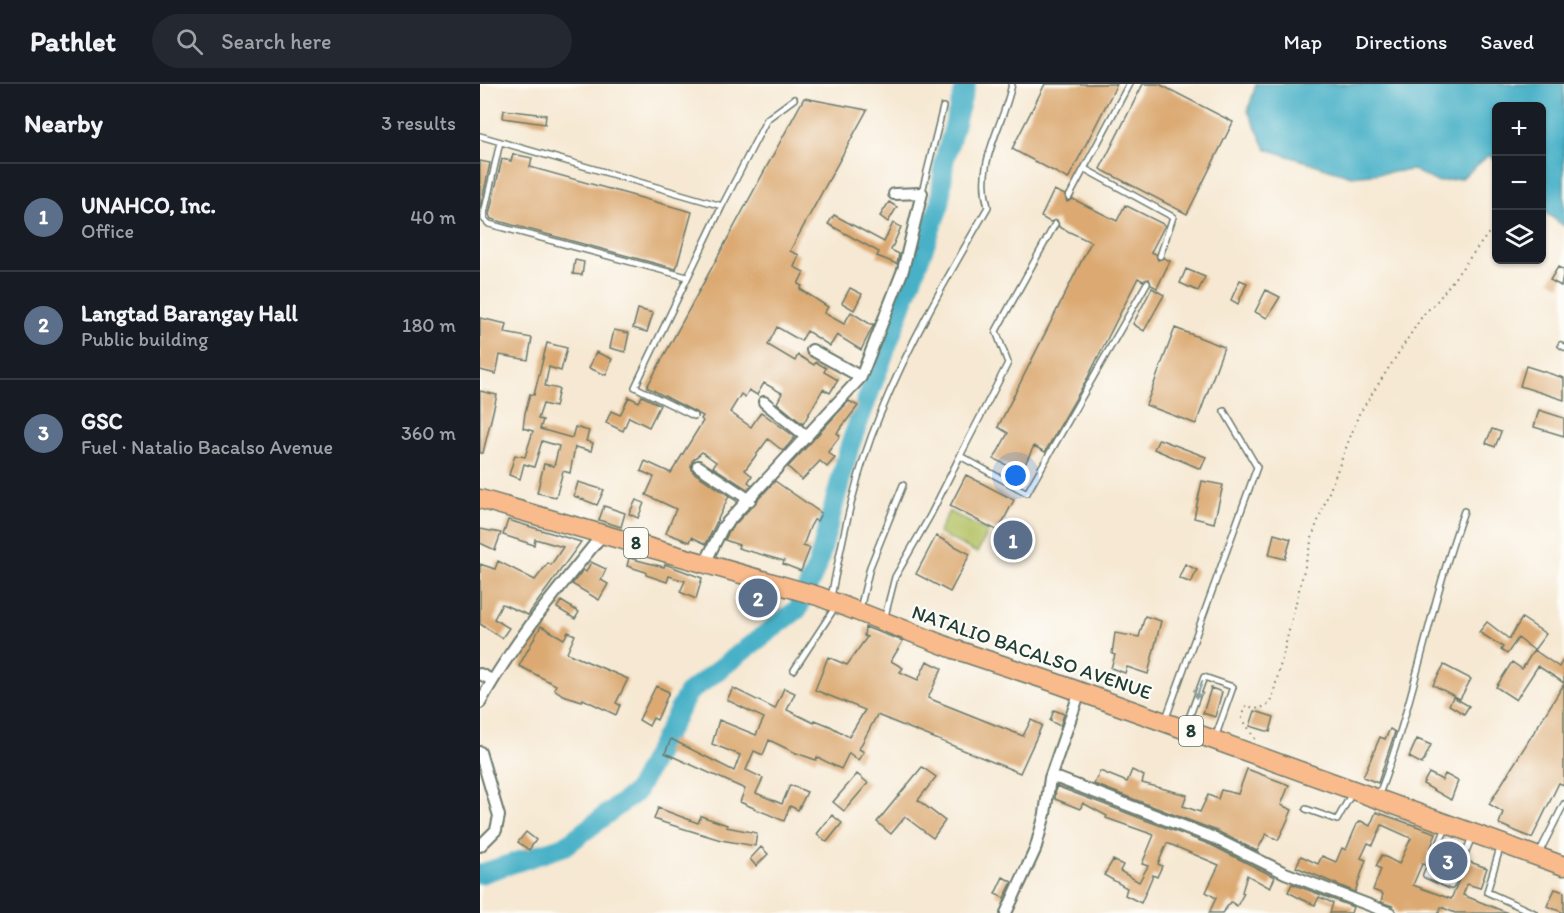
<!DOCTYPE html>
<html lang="en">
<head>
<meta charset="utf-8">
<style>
	body { margin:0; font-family:Itim,sans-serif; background:#242831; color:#f1f3f6 }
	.controls { position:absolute; right:18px; top:18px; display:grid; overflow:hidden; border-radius:9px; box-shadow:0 2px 4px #0004 }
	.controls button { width:54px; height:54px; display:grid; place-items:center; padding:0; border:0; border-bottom:2px solid #363941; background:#171b24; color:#f1f3f6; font:30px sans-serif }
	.you { position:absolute; left:536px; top:392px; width:21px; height:21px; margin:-15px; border:4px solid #fff; border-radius:50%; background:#1a73e8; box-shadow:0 0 0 9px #1a73e833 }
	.badge { display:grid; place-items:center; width:39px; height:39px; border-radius:50%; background:#1f6fb2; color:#fff; font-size:20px; font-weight:700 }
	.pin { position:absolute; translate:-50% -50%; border:3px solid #fff; box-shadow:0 2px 6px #0006 }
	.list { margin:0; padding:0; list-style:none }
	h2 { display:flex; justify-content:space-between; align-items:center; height:78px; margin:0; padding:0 24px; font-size:26px }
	h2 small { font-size:20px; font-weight:400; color:#9ea1a6 }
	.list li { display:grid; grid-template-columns:39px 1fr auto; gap:18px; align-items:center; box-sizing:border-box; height:108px; padding:0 24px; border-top:2px solid #363941 }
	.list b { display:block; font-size:22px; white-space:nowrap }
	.list p { margin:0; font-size:20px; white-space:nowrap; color:#9ea1a6 }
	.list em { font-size:20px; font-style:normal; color:#9ea1a6 }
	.icon { flex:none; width:33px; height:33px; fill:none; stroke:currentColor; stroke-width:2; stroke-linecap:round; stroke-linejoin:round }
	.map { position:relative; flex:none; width:1084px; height:829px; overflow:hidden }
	header { display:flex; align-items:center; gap:36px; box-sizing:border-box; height:84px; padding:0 30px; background:#171b24; border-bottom:2px solid #363941 }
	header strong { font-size:28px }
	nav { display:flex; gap:33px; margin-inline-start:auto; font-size:21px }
	.search { width:420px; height:54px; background:#242831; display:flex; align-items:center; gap:15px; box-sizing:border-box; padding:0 21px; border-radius:33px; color:#9ea1a6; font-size:22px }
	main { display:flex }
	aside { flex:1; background:#171b24 }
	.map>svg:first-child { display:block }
</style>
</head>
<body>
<header>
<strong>Pathlet</strong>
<div class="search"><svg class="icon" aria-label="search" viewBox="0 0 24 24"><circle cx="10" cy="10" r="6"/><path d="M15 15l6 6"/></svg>Search here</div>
<nav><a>Map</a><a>Directions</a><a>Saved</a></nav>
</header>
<main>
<aside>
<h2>Nearby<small>3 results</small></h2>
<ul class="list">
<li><span class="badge" style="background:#5c6f8a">1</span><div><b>UNAHCO, Inc.</b><p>Office</p></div><em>40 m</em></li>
<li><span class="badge" style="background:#5c6f8a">2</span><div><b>Langtad Barangay Hall</b><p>Public building</p></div><em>180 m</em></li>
<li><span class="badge" style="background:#5c6f8a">3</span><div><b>GSC</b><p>Fuel · Natalio Bacalso Avenue</p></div><em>360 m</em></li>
</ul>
</aside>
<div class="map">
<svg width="1084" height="829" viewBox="0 0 1084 829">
	<rect width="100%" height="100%" fill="#fdfcf7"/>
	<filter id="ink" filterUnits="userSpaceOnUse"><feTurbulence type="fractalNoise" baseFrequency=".0167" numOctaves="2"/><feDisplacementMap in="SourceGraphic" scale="12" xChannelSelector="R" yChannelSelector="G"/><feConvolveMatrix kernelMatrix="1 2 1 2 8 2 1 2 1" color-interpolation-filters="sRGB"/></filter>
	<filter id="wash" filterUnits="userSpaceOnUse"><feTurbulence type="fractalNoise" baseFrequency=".008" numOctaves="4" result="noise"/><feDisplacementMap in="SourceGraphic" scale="24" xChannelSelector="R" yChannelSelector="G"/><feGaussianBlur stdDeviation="1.35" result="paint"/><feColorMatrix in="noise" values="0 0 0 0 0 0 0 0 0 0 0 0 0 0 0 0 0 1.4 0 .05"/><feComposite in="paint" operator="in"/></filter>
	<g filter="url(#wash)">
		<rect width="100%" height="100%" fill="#f6e8d2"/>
		<path fill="#b3c163" stroke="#697f4c" stroke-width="1.5" d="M469,427l39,21 -11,21 -39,-20z"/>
		<path fill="#48b1c7" stroke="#34777e" stroke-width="1.5" d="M776,0h308v142l-22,-16v-104h-45l-1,56 -7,-7 -27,23 -25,4 -24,-12 -62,6 -85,-27 -18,-38z"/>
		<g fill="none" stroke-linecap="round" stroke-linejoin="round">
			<path stroke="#48b1c7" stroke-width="20" d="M0,790l85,-28 71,-54 52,-99 110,-84 20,-45 32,-119 90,-241 4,-42 22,-78"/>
		</g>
		<g id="blocks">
			<path fill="#dba971" d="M565,0h72l-49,95 -56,-30z
				M663,0h16l74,38 -46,92 -87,-45z
				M324,14l63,12 -77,141 9,4 -5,12 10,5 -6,12 4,2 -2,3 28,18 -4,6 20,11 7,-12 19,12h4l-13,26 -24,-15 -7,11 -23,-15 -6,10 -24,-14 -9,18 27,16 3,-6 16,10 2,-3 10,6 -2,4 14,8 -8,13 -7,-4 -20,35 -26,-21 5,-10 -18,-10 -7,12 -8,-5 -4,7 -4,-3 -11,18 21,15 10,-15 34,25 -12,14 -15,-12 -23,31 7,6 -4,6 4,3 -5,4 -34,-22 3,-5 -14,-10 -10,9 -1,5 2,6 44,29 -8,-5 -23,48 -14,-7 -2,5 -24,-9 10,-24 -30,-14 8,-18 -13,-6 4,-10 26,12 32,-52 -2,-2 2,-3 -56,-29z
				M24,26l42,5 -1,9 -42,-6z
				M33,70l19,4 -2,9 162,45 -16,57 -185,-50 -2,-4 13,-56 9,2z
				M0,77l10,2 -10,47z
				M574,106l11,5 2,7 6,-3 44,22 8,-16 40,20 -14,27 5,2 2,6 6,-2 6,3 -13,27 -6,-3 -2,-6 -6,2 -5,-3 -50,99 -43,75 -11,-6 -13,26 -27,-13 14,-26 -10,-6 93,-185 -32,-15 -2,-7 -7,2 -9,-5z
				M409,118l8,5 -9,15 -8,-6z
				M354,131l50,27 9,-19 8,4 -10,23 8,4 -2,10 -20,-8 2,-4 -51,-28z
				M95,176l9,2 -2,13 -9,-1z
				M1078,183l6,3 -3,16 -11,-6z
				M706,185l19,8 -7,14 -18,-8z
				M760,196l7,3 -9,21 -7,-4z
				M370,204l12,6 -8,16 -12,-7z
				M672,204l12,7 -20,36 -11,-7z
				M786,206l14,7 -13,21 -12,-6z
				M158,225l15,4 -6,19 -14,-4z
				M0,234l27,6 -2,9 27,5 -4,22 -28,-5 -4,19 -16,-4z
				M695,244l49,19 -28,77 -50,-19z
				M134,246l15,3 -4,19 -15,-4z
				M67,259l20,5 -6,23 -12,-4 -4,19 14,3 -4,18 -12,-3 -5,15 5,1 -3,9 32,9 3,-11 14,4 -3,10 7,2 -2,8 -16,-4 -5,26 -7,-2 -7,26 -19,-4 7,-29 10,2 5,-20 -17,-5 -8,26 -10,-3 -4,15 -11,-4 6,-20 10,2 8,-26 -10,-3 2,-15 5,-19 4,1z
				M116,268l16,7 -6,16 -17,-7z
				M1046,282l38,12v22l-44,-14z
				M0,307l17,4 -14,58h-3z
				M162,312l18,9 -11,22 -20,-10 -6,14 -17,-8 5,-12 9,4 9,-18 10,5z
				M369,317l9,5 -21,27 3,3 -12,16 7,6 -8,9 -7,-6 -18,19 -14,-13z
				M1059,326l25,8v18l-30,-9z
				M1012,345l9,3 -6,15 -9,-4z
				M679,355l47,18 -5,12 -47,-20z
				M486,391l48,25 -16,31 -48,-25z
				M295,397l46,32 -4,8 -3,-1 -4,7 -7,19 7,2 -9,23 -18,-7 1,-3 -46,-13 1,-3 -14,-5 4,-9z
				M722,397l21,4 -9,38 -20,-5z
				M98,398l26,8 -7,15 -23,-9z
				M156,416l8,3 -6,15 -9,-4z
				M124,422l21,7 -4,14 -22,-7z
				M28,436l73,22 -53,73 -26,-11 -8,15 15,9 -7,10 -22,-14v-60l15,5 3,-8 37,19 13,-17 3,2 12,-18 -28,-8 -1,6 -31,-10z
				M0,445l21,4 -6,17 -15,-7z
				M794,450l17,5 -6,20 -16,-4z
				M456,452l34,18 -20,38 -34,-18z
				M149,474l35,9 1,-3 37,14 -6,21 -16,-7 5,-11 -16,-5 -2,6 -21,-7v-3l-19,-6z
				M111,478l15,7 -5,11 7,4 -9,16 -27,-16 11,-14 3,2z
				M705,480l12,6 -6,13 -12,-5z
				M272,506l15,6 -4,9 -14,-5z
				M81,517l18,11 -4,7 -18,-11z
				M665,532l16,5 -13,53 -21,-7 -2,6 -14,-5 4,-13 -3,-1 3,-21 24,4z
				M1042,534l24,16 -12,16 -16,-12 -11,16 -6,-4 2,-3 -24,-15 8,-10 22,17z
				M61,542l23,13 4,-7 7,3 -8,18 61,26 -12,24 4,2 -4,10 -33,-16 -1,2 -19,-6 -9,-6 2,-4 -37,-19z
				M385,543l38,14 -12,20 12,7 -3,4 18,8 9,-19 15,7 -14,30 95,38 8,-16 11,5 -22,48 -143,-58 -18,34 5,3 -6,8 -9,-7 -8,16 -24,-12 -1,3 -20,-7 -27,-13 -6,15 -9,-4 -8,19 17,8 -7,15 26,11 8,-19 17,7 -9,18 -8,-4 -6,15 -44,-19 5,-13 -80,-36 6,-14 63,32 6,-16 -28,-11 7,-24 37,15 8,-17 -37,-18 6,-12 42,21 9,-21 11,5 -8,17 27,13 1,-3 15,6 19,11 16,-27 -50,-20 13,-33 19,8 20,-28 -3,-1z
				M1054,566l25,17 5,-9v25l-26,-17 -22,34 -20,-13 16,-25 10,7z
				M964,581l27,14 -11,20 -27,-14z
				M1084,600v101l-5,-2 -27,55 -33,-14 4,-12 -14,-8z
				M176,602l13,6 -12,28 -4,-2 -4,8 -10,-6z
				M731,604l11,4 -7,25 -12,-4z
				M973,613l16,9 -5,8 -15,-9z
				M574,626l10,4 -4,12 -10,-5z
				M775,627l19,6 -4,15 -20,-6z
				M910,645l5,3 -17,51 -15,-6 17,-40 5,2z
				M937,655l14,6 -9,19 -13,-7z
				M442,683l14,10 -18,23 27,21 -12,17 -28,-21 -14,17 -14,-12z
				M767,685l42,16 -8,20 11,5 -7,16 -7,14 -12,-6 -9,17 -40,-20 -123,-47 6,-13 27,11 5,-12 12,6 -2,7 45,12 -4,11 17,6 8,-17 10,4 3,-9 17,4z
				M949,689l13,7 3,-6 13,7 -7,19 -28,-16z
				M377,690l11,9 -24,28 -11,-9z
				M576,702l155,59 64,32 -5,11 -23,-13 -5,17 2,1 -7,13 -6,-4 -9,11h-13l7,-15 -10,-6 13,-27 -52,-22 -9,21 4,2 -5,11 -4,-2 -12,28 -16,-8 2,-7 -23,-13 9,-15 10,5 -3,6 19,11 9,-16 -6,-2 12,-29 -48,-17 1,-2 -24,-13 -3,6 -25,-10z
				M178,724l40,15 3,-7 26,9 -1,2 31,6 -2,13 -34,-6 -56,-17 -11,-4z
				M896,728l60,21 -11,32 -3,-1 -9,21 38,14 16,-38 20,7 -7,20 -13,-4 -4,11 45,18h-53l-14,-6 -2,6h-42l-4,-7 -12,-4 2,-8 -10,-4 8,-21 -5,-3 6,-11 17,9 12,-26 -29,-13 -9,20 -5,-2 -7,15 5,2 -11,32 -59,-25 5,-11 17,8 4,-8 14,6 6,-14 4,2 11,-26 4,-3 9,5z
				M352,731l10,8 -15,19 -10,-8z
				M46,748l10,8 -7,10 -11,-8z
				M964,761l15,6 -9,25 -16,-7z
				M281,763l7,7 -12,12 -6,-7z
				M523,793l9,5 -8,16 -9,-4z
				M812,800l61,23 -2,6h-21l3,-10 -14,-6 -4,8 -14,-6 -13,-7z
				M1075,805l9,3v21l-17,-7z"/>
		</g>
	</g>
	<g filter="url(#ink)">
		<use href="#blocks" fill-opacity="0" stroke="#6a796b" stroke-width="1.5"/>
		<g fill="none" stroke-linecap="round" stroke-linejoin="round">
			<defs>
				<path id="service" d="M0,52l242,70
					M20,58l-16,72v5l5,5 198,53
					M605,85l88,48 -13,39
					M442,108l21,-85
					M589,113l60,-113
					M575,140l-59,107 12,32 -48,93 67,37 120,-210
					M1081,261l3,2
					M214,332l-59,-29 87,-181 45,-87 27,-20
					M351,513c12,-60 24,-123 48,-180 30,-74 69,-141 109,-210 -13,-46 15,-79 24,-123
					M380,525l10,-42 33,-82
					M404,536l11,-43 35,-61 30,-60
					M314,586l42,-64
					M686,634l91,-251 -33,-56
					M706,642l18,-49 29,10 -18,51
					M898,713c36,-93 52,-193 86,-286
					M826,725l31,11 15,-27
					M966,744l-20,47 25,11 22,-51
					M1020,764l-13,44 47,21
					M1059,769l25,-49"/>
				<path id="minor" d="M332,266l49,27
					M284,318l43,35
					M218,382l52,34
					M225,479l18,-36 138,-150 42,-107 19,-77 -28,1
					M0,590l12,6
					M0,619c33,-61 79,-115 123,-169
					M0,668l19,64 -3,14 -16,16
					M570,694l10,1 154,59 71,35 105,40
					M526,829l29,-63 10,-36 5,-36 30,-87"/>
				<path id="trunk" d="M0,415l338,97 136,53 99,33 511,184"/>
			</defs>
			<use href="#service" stroke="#6a796b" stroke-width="8"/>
			<use href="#minor" stroke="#6a796b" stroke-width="14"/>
			<use href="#trunk" stroke="#6a796b" stroke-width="21"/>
			<path stroke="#6a796b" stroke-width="2" stroke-dasharray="1.5 4.5" stroke-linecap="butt" d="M775,655l-13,-21 4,-12 13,3 12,-6 42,-169 46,-120 64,-99 15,-15 59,-78"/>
			<use href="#service" stroke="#fff" stroke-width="5"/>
			<use href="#minor" stroke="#fff" stroke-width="10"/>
			<use href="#trunk" stroke="#fabb8c" stroke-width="18"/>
		</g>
		<defs><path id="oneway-shaft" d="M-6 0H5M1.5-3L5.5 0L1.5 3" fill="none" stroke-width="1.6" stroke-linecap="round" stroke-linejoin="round" transform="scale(1.5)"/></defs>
		<use stroke="#8f9e9a" href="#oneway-shaft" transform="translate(719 606) rotate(110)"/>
	</g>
	<g text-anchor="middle" stroke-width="4.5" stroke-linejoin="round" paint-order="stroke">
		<g fill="#fdfcf7" stroke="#62766e" stroke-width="1.5">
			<rect x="144" y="444" width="24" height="30" rx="4.5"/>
			<rect x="699" y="632" width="24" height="30" rx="4.5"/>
		</g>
		<g font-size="18" font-weight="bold" fill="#1f3d34">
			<text x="156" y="465">8</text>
			<text x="711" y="653">8</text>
		</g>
		<g font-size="20" fill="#1f3d34" stroke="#fdfcf7">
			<text transform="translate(552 568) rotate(19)" y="7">NATALIO BACALSO AVENUE</text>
		</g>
	</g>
</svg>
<div class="controls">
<button>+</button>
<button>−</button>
<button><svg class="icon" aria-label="layers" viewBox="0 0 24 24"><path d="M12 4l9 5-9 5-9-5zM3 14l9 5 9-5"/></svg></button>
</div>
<div class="you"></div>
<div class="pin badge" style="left:533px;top:456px;background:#5c6f8a">1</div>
<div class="pin badge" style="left:278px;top:514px;background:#5c6f8a">2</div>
<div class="pin badge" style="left:968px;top:777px;background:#5c6f8a">3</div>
</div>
</main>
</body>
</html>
